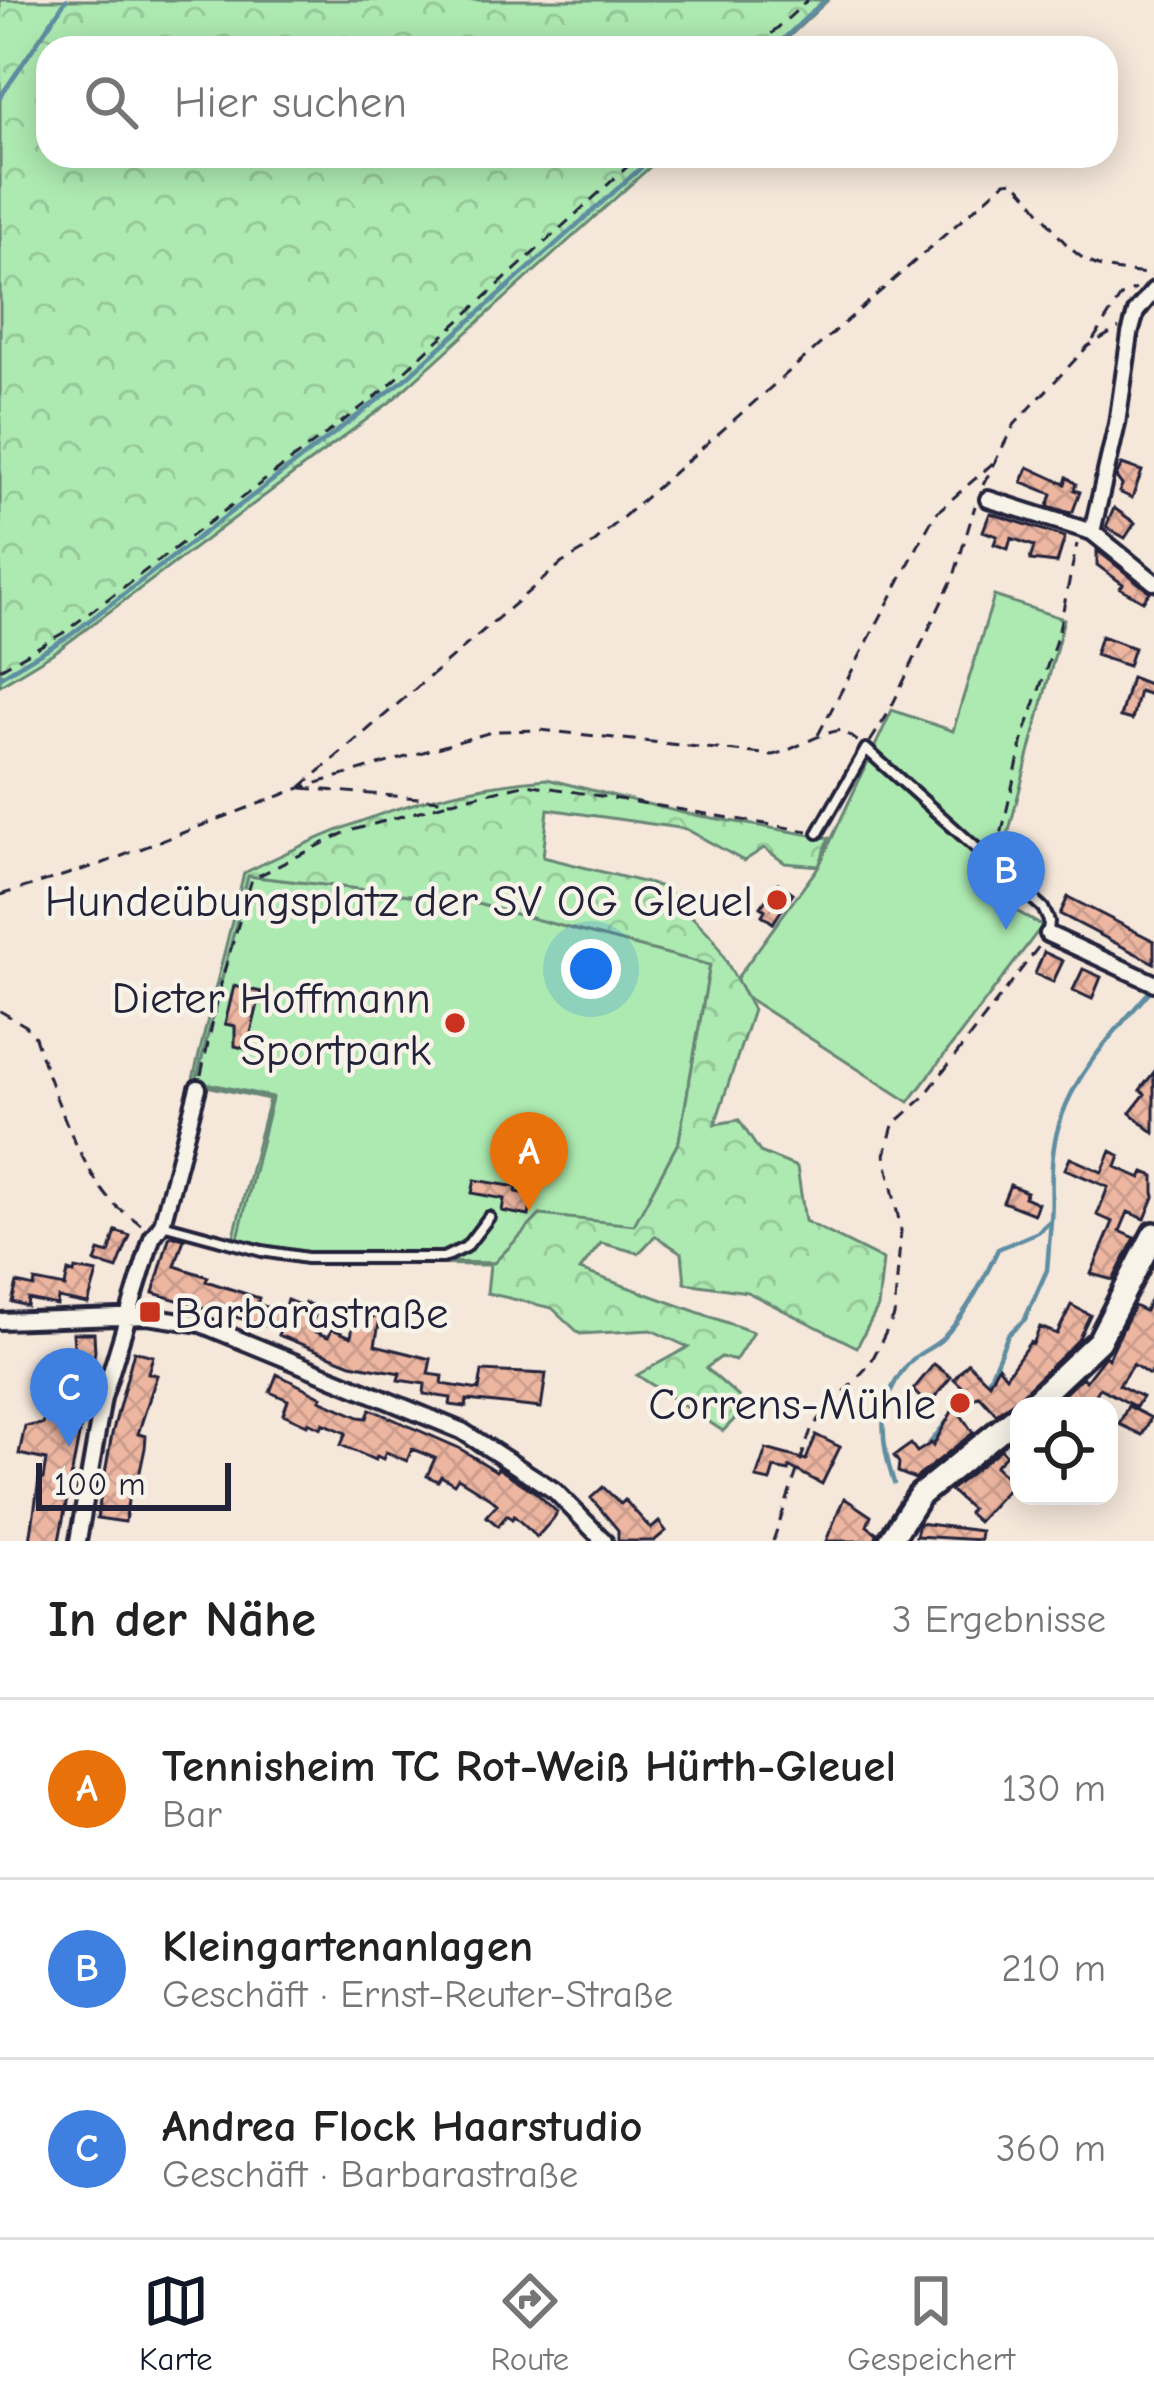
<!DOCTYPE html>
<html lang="de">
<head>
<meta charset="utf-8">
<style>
	body { margin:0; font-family:"Comic Neue",sans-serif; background:#f6f6f6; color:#222 }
	.controls { position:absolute; right:36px; bottom:36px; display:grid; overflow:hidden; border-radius:24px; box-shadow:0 6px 30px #0003 }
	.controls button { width:108px; height:108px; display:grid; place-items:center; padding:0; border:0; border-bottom:3px solid #e0e0e0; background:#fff; color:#222; font:60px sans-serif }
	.scale { position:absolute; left:36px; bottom:30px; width:195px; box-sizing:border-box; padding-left:12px; border:6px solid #22223b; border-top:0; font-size:33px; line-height:42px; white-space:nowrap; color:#22223b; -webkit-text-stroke:9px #f7f3e8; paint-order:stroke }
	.you { position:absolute; left:591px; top:969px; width:42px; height:42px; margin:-30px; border:9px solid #fff; border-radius:50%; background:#1a73e8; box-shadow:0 0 0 18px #1a73e833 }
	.badge { display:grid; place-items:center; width:78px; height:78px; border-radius:50%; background:#111827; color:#fff; font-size:39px; font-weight:700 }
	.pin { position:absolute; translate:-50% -99px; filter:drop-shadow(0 3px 6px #0008) }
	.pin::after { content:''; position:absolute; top:63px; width:42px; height:36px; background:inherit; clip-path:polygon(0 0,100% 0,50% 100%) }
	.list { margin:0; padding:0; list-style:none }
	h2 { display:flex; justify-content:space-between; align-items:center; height:156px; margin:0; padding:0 48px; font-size:51px }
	h2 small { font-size:39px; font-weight:400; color:#767676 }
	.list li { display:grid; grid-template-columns:78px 1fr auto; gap:36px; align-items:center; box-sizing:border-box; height:180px; padding:0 48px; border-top:3px solid #e0e0e0 }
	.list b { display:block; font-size:45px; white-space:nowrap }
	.list p { margin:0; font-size:39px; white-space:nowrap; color:#767676 }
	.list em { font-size:39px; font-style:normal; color:#767676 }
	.icon { flex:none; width:66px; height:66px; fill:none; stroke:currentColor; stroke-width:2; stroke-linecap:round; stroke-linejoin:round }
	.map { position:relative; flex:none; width:1154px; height:1541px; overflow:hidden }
	.search { position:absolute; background:#fff; box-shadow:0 6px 30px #0003; left:36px; right:36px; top:36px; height:132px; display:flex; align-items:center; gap:30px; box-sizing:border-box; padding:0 42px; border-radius:36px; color:#767676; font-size:45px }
	.sheet { height:696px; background:#fff }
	nav { display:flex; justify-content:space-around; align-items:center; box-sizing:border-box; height:168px; border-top:3px solid #e0e0e0; background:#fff; font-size:33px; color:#767676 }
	nav a { display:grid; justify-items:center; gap:6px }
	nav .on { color:#111827 }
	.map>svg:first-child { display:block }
</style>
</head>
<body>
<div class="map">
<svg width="1154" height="1541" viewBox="0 0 1154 1541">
	<defs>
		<pattern id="forest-crowns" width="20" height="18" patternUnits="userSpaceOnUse" patternTransform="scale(3)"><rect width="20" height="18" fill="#adeab1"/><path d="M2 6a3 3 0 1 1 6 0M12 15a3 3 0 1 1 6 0" fill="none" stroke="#95c899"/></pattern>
		<pattern id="building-cross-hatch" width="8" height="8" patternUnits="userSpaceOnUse" patternTransform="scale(3)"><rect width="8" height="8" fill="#edb6a1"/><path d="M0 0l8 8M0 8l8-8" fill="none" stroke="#cb9c8c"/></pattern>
	</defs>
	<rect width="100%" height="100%" fill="#f5e7da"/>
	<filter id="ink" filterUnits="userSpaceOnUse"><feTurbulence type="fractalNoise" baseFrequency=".00833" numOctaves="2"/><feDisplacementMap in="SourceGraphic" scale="24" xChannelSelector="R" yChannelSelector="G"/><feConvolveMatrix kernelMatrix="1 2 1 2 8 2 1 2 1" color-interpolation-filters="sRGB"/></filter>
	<g filter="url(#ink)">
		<path fill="#adeab1" stroke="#688676" stroke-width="3" d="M994,596l70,23 -60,231 -11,22 10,31 39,23 -133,176 -163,-105 -10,-18 83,-113 73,-156 61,21z
			M248,876l222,26 240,63 -31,176 -45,85 -94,-11 -45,48 -193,-2 -67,-15 37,-148 -76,-16z"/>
		<path fill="url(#forest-crowns)" stroke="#688676" stroke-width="3" fill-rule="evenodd" d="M0,0h828l-51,48h-729v108h614l-272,246 -332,248 -58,35z
			M547,779l136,34 146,25 -10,28 -34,-3 -21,-15 -20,13 -58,-32 -138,-20 -5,48 120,30 51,52 39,71 -38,114 24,-4 21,32 37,15 8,54 78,39 -5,47 -21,40 -110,-55 -62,-9 -3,-30 -27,-17 -16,17 -38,-10 -21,27 173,62 -18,29 -14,-4 -15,11 42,37 -25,26 -86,-56 51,-28 -37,-17 -71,4 -28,-26 -65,-15 3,-28 -192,-2 -67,-16 38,-148 -77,-16 52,-210c101,-50 190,-85 303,-94zM248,876l222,26 240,63 -31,176 -45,84 -94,-10 -46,48 -192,-2 -66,-15 36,-149 -76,-16z"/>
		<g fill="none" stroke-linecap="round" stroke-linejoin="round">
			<path stroke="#5f8da1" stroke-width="4.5" d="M774,48l51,-48
				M0,97l66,-97
				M0,677l69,-41 335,-256 250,-224
				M987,1384l21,-49 17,-16 22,-49 4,-50
				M957,1413l23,-20
				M930,1443l18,-23
				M894,1483c-15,-45 -18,-86 18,-123 9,-9 23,-13 31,-22 22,-23 42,-60 55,-89l40,-17 13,-12c2,-22 -1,-44 2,-66 7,-67 55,-114 96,-162"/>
		</g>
		<path fill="url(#building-cross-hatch)" stroke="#22223b" stroke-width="3" d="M1122,464l20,7 -10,27 -13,-6 3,-7 -6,-8z
			M1028,467l37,17 2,-7 9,7 -2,6 6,2 -7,19 -3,2 -22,-7 4,-12 -30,-12z
			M1114,508l21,15 -10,15 -19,-11z
			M990,513l75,24 -8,26 -27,-3 4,-14 -23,-8 -3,11 -14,-5 3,-8 -14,-5z
			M1097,550l53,42 -7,9 -23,-13 3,-4 -26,-19z
			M1101,636l33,12 -6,18 -33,-11z
			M1131,677l23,9v10l-15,-5 -7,29 -12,-3z
			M778,883l15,10 -20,30 -11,-8 3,-5 -4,-3z
			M1068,897l86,44v22l-94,-49z
			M1044,952l19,9 -10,21 -18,-8z
			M1083,969l18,8 -9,22 -19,-9z
			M234,986l27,6 -14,57 -12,-3v-20l-10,-2z
			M1154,1072v61l-24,-20 15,-19 -5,-4z
			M1111,1151l9,5 -4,11 25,11 3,-6 10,4v21l-9,22 -17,-7 -8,19 15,7 -22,42 -22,-6 22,-52 -16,-7 11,-28 -43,-18 5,-11 32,14z
			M475,1180l42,7 -1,5 17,3 -4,21 -27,-5 2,-12 -32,-6z
			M1010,1185l17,7 -3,5 14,6 -4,11 -31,-12z
			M116,1231l14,5 -13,33 -22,-7 4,-11 10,3z
			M173,1236l11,3 -9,27 33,11 -2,4 53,17 -2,6 25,8 5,-12 17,7 1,-4 13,4 -8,23 18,7 4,-8 19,8 4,-23 25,4 -5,27 56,14 -3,15 15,2 -1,8 37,6 3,-19 64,3 -5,34 -74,-8 -1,7 -16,-2 1,-7 -27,-4 1,-10 -27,-4 2,-7 -49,-9 -73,-29 2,-5 -127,-37 16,-55z
			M75,1269l22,4 -9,31 -30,-6 -1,7 -29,-6 -1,7 -15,-4 5,-19 17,4 1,-6 30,6 3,-16 6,2z
			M1154,1292v76l-5,7 -16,-11 -14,21 23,12 -6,10 -36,-19 -8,12 -4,-3 -8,9h-12l-9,-7 23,-22 4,4 19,-25 3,3 26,-53 11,5z
			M1071,1305l19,10 -12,25 -62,60 -20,14 -17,-19 -4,3 -21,-19 14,-16 21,20 9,-17 8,10 24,-34 3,2 7,-17 17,7z
			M73,1333h21l1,18 -36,190h-29l9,-62h4l3,-19 -27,-6 6,-28 18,-2 12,-66 5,-1v-10h14z
			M134,1351l19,5 -5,17 9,2 -19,59 8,2 -1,12 -10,47 -6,-1 -4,28 -28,-4 15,-84z
			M934,1364l17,13 -23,29 -15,-16z
			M277,1374l45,23 -2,3 39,17 8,1 3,-9 89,39 37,23 2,-3 37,24 22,20 -3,6 -17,19 -23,-21 -2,3 -5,-4 -9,11 -12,-10 11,-12 -7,-6 -32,-20 -4,6 -13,-8 -3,5 -11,-5 8,-18 -23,-9 -5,12 -21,-9 -3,7 -6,-3 -2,4 -34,-15 5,-12 -23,-10 -2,5 -13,-6 -1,3 -24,-11 5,-14 -18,-8z
			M955,1406l18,27 -58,46 -17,-7 1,-9 -5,-7 17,-12 6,8 14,-9 2,3z
			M1128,1406l23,12 -9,17 -23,-11z
			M816,1435l24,12 -18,37 -32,-17 -1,4 -15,-3 -4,13 -14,-3 10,-29 40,11z
			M1001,1449l5,6 -11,11 18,17 -35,39 -10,-9 3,-4 -21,-19z
			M603,1487l18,17 4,-4 26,29 8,-7 7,9 -12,10h-36v-11l-27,-32z
			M844,1498l27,18 -4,10 10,7 -2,8h-49z
			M919,1523l62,8 -1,9 -64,-4z"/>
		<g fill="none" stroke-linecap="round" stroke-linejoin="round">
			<defs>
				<path id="lane" d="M818,833l48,-84 177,159 6,13 -1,12
					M162,1224l100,27 45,7h136l23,-11 23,-30"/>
				<path id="street" d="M988,499l104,33 62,50
					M1092,532l25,-108 13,-90 6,-22 18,-22
					M1048,934l106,49
					M0,1321l148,-5 53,8 261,107 93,60 49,50
					M78,1541l25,-143 49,-160 10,-14 36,-136"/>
				<path id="secondary" d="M1030,1406l69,-65 55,-107
					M890,1541l29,-45 100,-81"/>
			</defs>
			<use href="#lane" stroke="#22223b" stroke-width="16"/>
			<use href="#street" stroke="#22223b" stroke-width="22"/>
			<use href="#secondary" stroke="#22223b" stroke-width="30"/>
			<path stroke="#22223b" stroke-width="3" stroke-dasharray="12 9" stroke-linecap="butt" d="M756,48l52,-48
				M1093,340l28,-44 15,-7
				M983,485l31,-60 74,-79 31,-18
				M0,669l63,-36 321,-243 255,-234
				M818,735l117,-221 58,-51
				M870,742l19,-30 65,-136 21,-70
				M301,787l261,-224 26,-15 417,-366 9,-1c28,25 46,70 82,84 17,7 39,7 58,10
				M302,788l150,13 76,-17 280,47
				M997,853l27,-118 34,-101 19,-90
				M0,895l101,-31 199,-76 195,-57 45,-1 233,25c24,-6 45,-22 69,-25l18,13
				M0,1011l26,15 9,11c15,47 45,132 79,167 9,9 21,14 30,24
				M201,1075l22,-100 29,-96 94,-47 105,-30
				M773,1541l39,-114 58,-63 24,-48 7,-86 -16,-75 8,-30 30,-27 117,-153"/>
			<use href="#lane" stroke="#f7f3e8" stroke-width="8"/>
			<use href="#street" stroke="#f7f3e8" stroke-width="14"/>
			<use href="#secondary" stroke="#f7f3e8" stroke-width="21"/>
		</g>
	</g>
	<g fill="#c8321e" stroke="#f7f3e8" stroke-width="4.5">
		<circle cx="777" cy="900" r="12"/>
		<circle cx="455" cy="1023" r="12"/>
		<rect x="138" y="1300" width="24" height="24" rx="6"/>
		<circle cx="960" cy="1403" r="12"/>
	</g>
	<g text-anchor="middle" stroke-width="9" stroke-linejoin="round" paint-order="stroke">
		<g font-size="45" fill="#22223b" stroke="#f7f3e8" text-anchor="end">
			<text x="753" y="916">Hundeübungsplatz der SV OG Gleuel</text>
			<text x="431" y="1013">Dieter Hoffmann<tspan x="431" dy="52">Sportpark</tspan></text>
			<text x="174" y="1328" text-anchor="start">Barbarastraße</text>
			<text x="936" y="1419">Correns-Mühle</text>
		</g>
	</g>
</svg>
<div class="controls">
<button><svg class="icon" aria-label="locate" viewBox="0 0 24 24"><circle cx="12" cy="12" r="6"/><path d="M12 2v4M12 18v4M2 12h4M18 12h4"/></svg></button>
</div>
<div class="scale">100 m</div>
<div class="you"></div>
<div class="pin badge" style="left:529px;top:1211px;background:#e8710a">A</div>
<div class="pin badge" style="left:1006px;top:930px;background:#3f7fe0">B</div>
<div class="pin badge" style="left:69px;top:1447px;background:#3f7fe0">C</div>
<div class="search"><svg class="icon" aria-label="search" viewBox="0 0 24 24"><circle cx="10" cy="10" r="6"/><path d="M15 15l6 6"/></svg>Hier suchen</div>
</div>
<section class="sheet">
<h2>In der Nähe<small>3 Ergebnisse</small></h2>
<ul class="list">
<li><span class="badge" style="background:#e8710a">A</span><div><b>Tennisheim TC Rot-Weiß Hürth-Gleuel</b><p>Bar</p></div><em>130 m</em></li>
<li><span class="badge" style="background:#3f7fe0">B</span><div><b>Kleingartenanlagen</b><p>Geschäft · Ernst-Reuter-Straße</p></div><em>210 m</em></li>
<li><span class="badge" style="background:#3f7fe0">C</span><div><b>Andrea Flock Haarstudio</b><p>Geschäft · Barbarastraße</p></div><em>360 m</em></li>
</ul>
</section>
<nav>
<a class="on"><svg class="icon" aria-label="map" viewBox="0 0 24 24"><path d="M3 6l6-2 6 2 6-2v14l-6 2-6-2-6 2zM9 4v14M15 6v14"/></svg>Karte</a>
<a><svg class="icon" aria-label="directions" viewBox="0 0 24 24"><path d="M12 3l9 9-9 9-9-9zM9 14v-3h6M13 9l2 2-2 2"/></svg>Route</a>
<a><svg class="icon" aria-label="saved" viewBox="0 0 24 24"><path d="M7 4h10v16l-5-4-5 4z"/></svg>Gespeichert</a>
</nav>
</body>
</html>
